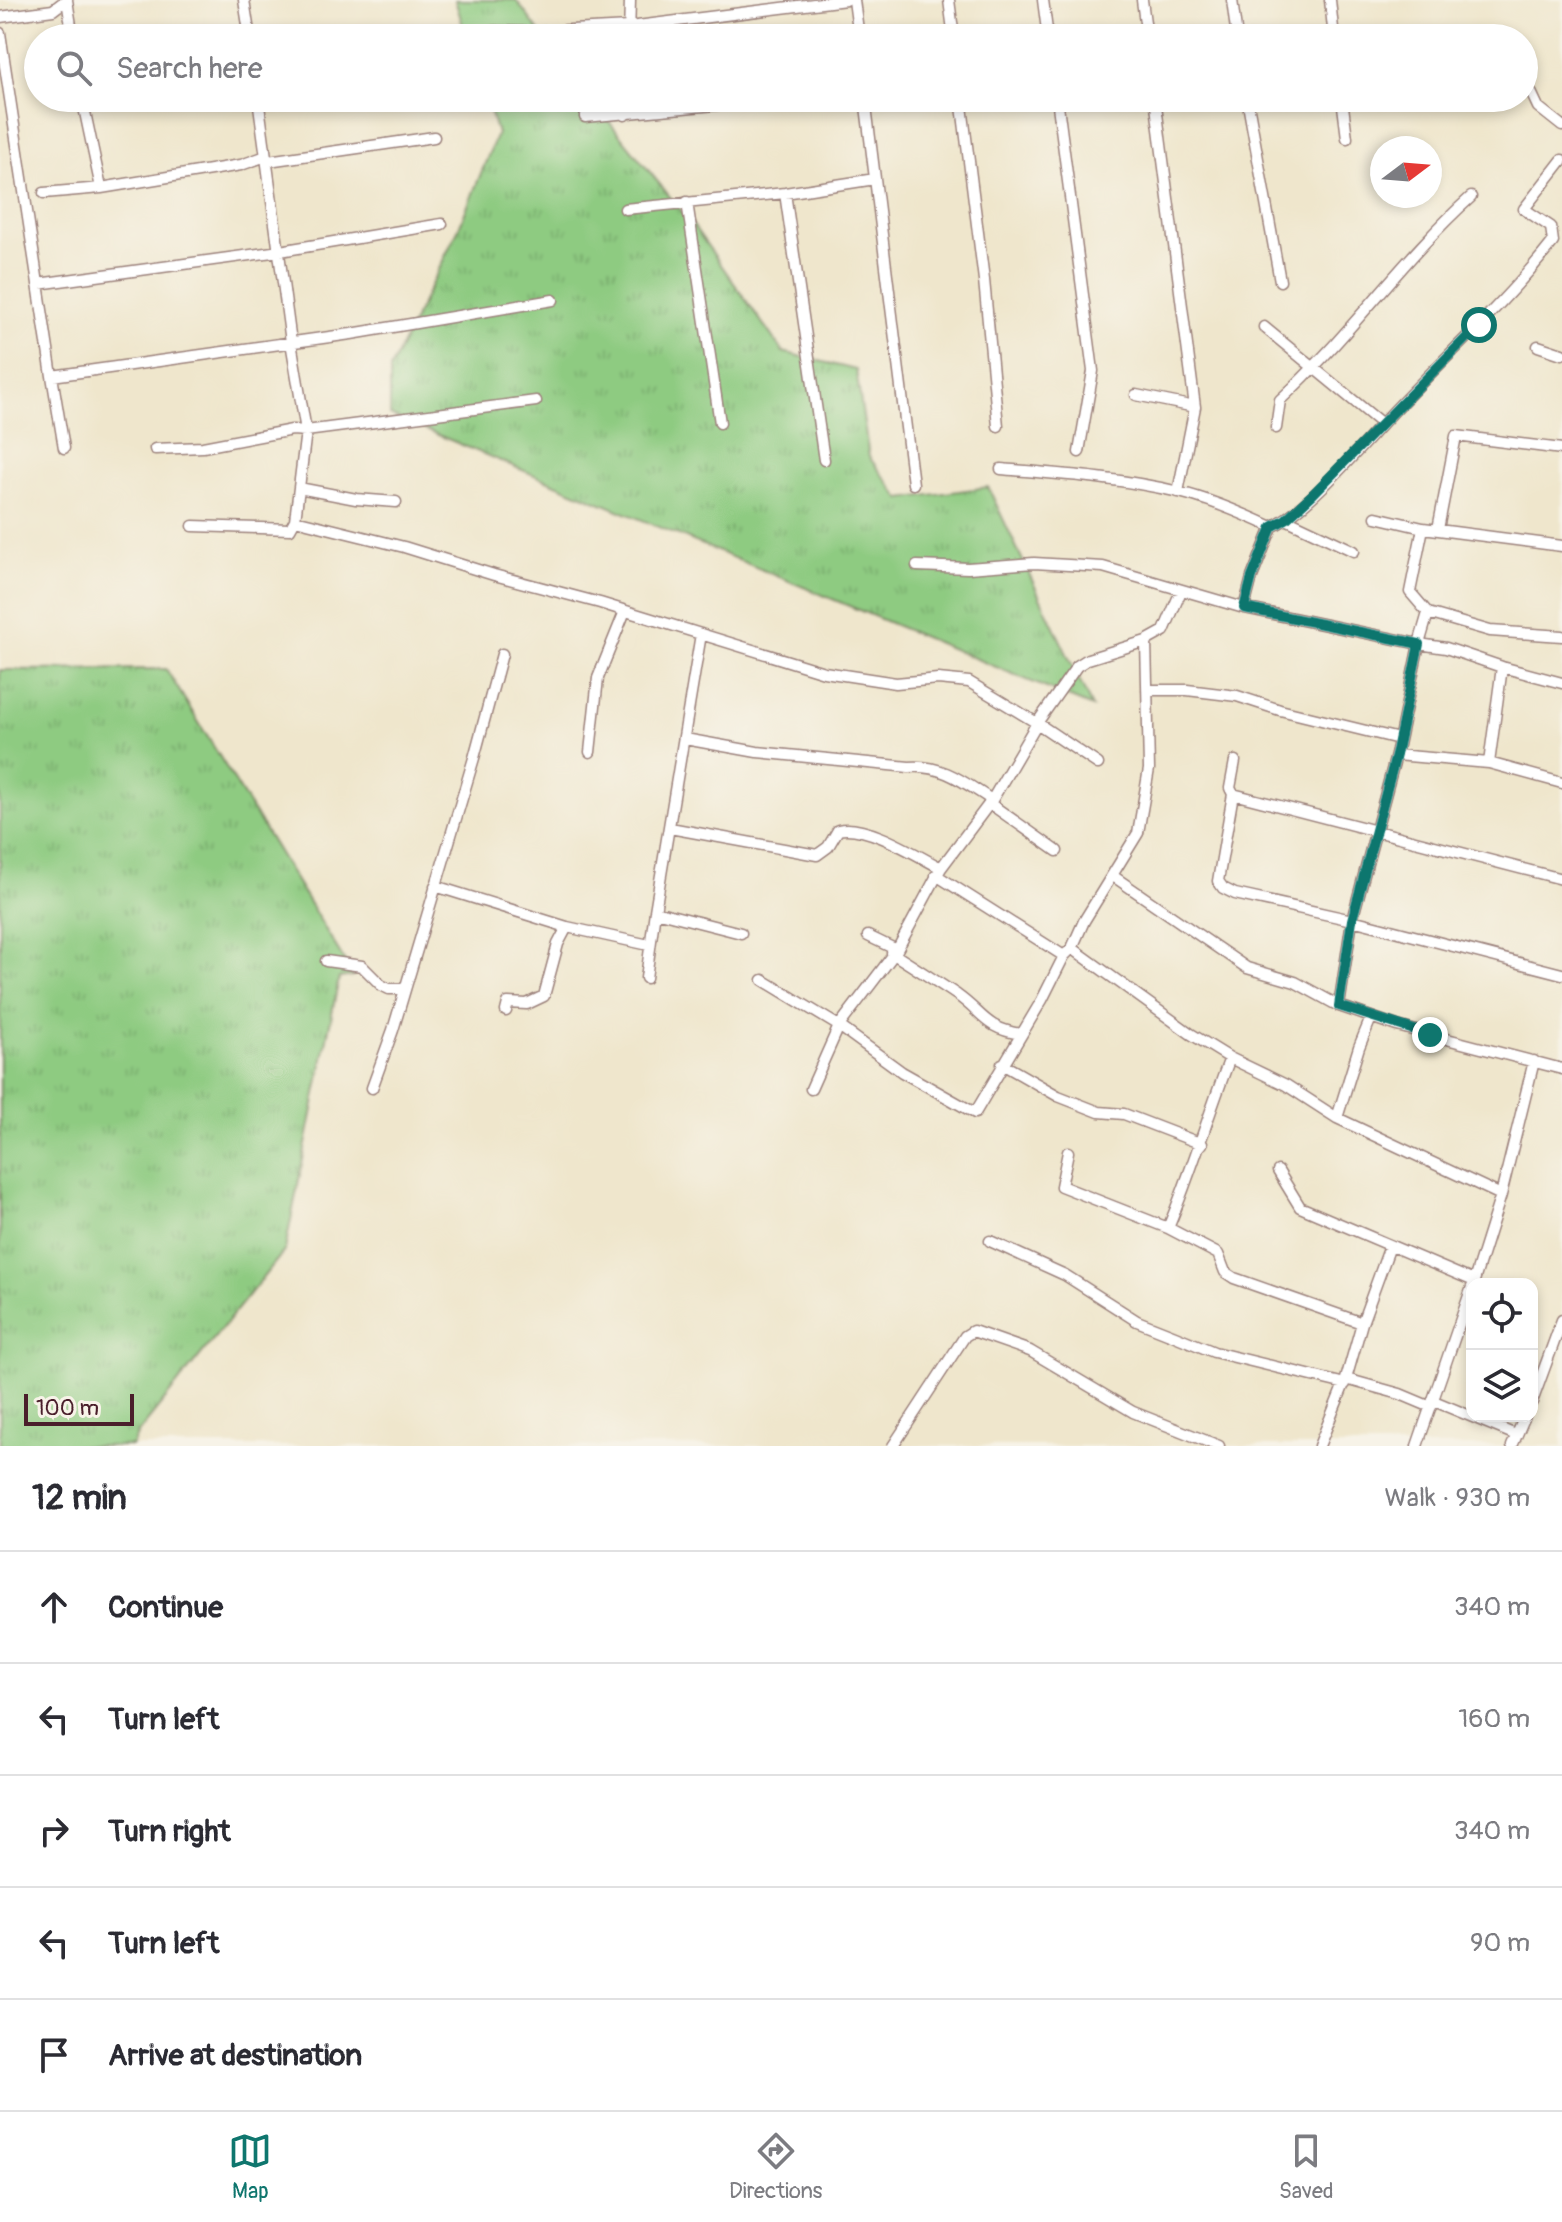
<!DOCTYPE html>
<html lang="en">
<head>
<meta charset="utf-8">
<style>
	body { margin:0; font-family:Pangolin,sans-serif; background:#f2f2f3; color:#2b2b33 }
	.controls { position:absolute; right:24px; bottom:24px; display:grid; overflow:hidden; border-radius:16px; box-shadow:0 4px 12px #0003 }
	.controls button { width:72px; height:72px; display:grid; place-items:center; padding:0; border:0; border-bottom:2px solid #e1e1e2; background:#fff; color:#2b2b33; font:40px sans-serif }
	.compass { position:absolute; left:1370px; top:136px; width:72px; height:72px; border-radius:50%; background:#fff; box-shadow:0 4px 12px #0003; rotate:74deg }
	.scale { position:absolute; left:24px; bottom:20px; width:110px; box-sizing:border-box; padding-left:8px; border:4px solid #4a1f2b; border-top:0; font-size:22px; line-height:28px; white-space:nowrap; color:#4a1f2b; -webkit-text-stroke:6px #f7f3e8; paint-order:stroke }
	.stop { position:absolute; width:24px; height:24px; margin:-18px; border:6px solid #0f766e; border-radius:50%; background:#fff }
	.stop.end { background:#0f766e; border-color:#fff; box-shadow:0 2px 8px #0008 }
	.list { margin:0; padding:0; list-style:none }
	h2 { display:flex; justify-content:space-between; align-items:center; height:104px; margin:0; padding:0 32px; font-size:34px }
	h2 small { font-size:26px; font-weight:400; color:#7c7c81 }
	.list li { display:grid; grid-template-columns:52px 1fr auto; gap:24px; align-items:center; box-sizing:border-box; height:112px; padding:0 32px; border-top:2px solid #e1e1e2 }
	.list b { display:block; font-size:30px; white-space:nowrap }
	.list em { font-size:26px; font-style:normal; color:#7c7c81 }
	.icon { flex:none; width:44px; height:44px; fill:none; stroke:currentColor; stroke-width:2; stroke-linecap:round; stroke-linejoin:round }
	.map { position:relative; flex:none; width:1562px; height:1446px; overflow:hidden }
	.search { position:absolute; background:#fff; box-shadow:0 4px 12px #0003; left:24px; right:24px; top:24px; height:88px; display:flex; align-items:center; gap:20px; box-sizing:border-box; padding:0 28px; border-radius:44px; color:#7c7c81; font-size:30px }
	.sheet { height:664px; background:#fff }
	nav { display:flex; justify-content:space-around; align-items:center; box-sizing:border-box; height:112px; border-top:2px solid #e1e1e2; background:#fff; font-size:22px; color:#7c7c81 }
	nav a { display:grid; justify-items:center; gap:4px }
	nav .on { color:#0f766e }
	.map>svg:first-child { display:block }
</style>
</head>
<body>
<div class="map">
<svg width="1562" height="1446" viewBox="0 0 1562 1446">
	<defs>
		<pattern id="grass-tufts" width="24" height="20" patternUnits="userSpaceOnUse" patternTransform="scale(2)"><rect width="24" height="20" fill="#8ecb81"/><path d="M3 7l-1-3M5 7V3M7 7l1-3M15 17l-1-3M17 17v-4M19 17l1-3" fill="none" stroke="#7cae70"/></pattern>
	</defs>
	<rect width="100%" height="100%" fill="#f7f3e8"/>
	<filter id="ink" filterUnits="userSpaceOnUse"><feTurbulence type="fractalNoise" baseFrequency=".0125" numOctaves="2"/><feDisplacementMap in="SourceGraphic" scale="16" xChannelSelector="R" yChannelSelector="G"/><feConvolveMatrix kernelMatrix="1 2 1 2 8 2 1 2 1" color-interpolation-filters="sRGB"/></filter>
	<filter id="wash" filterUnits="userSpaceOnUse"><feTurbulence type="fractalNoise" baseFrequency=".006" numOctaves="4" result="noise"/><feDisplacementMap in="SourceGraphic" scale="32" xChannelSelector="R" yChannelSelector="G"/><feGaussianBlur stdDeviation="1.8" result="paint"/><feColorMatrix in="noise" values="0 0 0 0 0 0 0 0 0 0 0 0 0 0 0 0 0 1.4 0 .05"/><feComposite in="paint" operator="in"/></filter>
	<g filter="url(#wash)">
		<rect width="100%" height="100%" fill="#efe6cc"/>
		<path fill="url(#grass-tufts)" stroke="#6c7556" stroke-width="2" d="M455,0h61l28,38h-77z
			M486,98h104l102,126 91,128 73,18 13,87 32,42 87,-12 104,220 -702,-292v-46l68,-139 39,-96z
			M166,669l188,307 -15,2 -54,272 -147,183 -6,13h-132v-776z"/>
	</g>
	<g filter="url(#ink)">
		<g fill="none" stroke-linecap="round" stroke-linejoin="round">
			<defs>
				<path id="minor" d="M67,0l6,38
					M244,0l6,38
					M854,0l5,38
					M949,0l5,38
					M1043,0l5,38
					M1142,0l5,38
					M1232,0l5,38
					M1330,0l4,38
					M0,17l53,-7 13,-10
					M0,33l52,343 299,-42 202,-34
					M436,38l58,-7 39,1 96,-5 217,-27
					M629,38l1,-38
					M1524,77l14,30 24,19
					M82,98l19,90
					M865,98l48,386
					M961,98l23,182 14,146
					M1057,98l36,273 -14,81
					M1155,98l40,309
					M1247,98l33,183
					M1342,98l5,40
					M625,115l1,-17
					M585,117l207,-19
					M268,161l166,-24
					M44,193l57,-5 140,-23 25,-9
					M785,193l39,267
					M687,202l33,221
					M625,209l160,-16 90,-14
					M38,284l242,-33 162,-27
					M1264,327l118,97
					M1538,346l24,8
					M52,376l12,72
					M1136,395l59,12 -17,85
					M1276,428l4,-28c69,-63 122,-141 191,-203
					M155,449l48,-2 89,-17 14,1 230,-30
					M1001,469c59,5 120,9 178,23 33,8 63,21 93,35
					M299,488l57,11 40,3
					M1376,517l47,11
					M1286,519l68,32
					M295,520l109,27 90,28 106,28 224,69 72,11 42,-4 31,3 68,41 61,41
					M193,526l97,3 5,-9 11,-89 -15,-89 -33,-244
					M1438,529l18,-93 106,13
					M1562,546l-139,-18 -13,64 18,21 -9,31 27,4 56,19 60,16
					M917,566l51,2 66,-5 69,4 141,41 175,36 -23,111 -44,165 -13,86 58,20 165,43
					M1244,608l8,-31 20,-50c40,-21 92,-85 125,-119 52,-55 109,-106 156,-166l-2,-15 -27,-18 38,-49
					M1428,613l62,18 72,5
					M701,634l-46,277 86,22
					M1147,690h40l50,6 43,14 119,29
					M685,739l72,13 152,15c33,-3 56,16 83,33
					M590,752l8,-74 27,-67
					M1396,755l93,8 73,20
					M1489,763l13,-96
					M1233,794l-3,-6 5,-27
					M989,803l68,48
					M670,828l147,27 11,-8 10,-17c28,-7 78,25 103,38
					M936,875l128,81
					M1113,876l134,92 48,14 44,24
					M1562,879l-329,-85 -15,87 5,7 12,6 117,26 210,54
					M435,886l132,41 82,18
					M868,936l29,14 44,-82 51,-68 45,-77 40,-57 11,-7 58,-18 18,-10 17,-40
					M1072,948l119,86 39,24 56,27 51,33 164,77
					M892,953c22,14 44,28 65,42 27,19 27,33 64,39
					M326,961l36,5 19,19 8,4h16
					M646,978l9,-67
					M763,980l76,46 58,-76
					M506,1011l2,-8 19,1 17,-8 14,-52 9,-17
					M1002,1064l56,32 41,16 25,2 78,30
					M372,1088l21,-58 81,-272 28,-104
					M811,1089l28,-63 63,46 73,41 67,-113 22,-44 8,-8 12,-27 54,-88 11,-64 -3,-128
					M1337,1118l22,-71 12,-29
					M1068,1152l-7,34 107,42c24,-57 40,-113 62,-170
					M1278,1171l22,36 174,74
					M1168,1228l50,26 7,18 9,6 128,45 -16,56
					M990,1241l75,34 72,46 38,15 39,16 131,32
					M1473,1284l28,-89 33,-134
					M1362,1323l28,-77
					M1434,1401l82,34
					M1532,1402l30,-82
					M893,1446l72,-110 8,-5 57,20 103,61 86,34
					M1319,1446l27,-67 54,15 31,13
					M1417,1446l55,-159
					M1512,1446l13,-30"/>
			</defs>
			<use href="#minor" stroke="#9c827c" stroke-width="13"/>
			<use href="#minor" stroke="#fff" stroke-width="10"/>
		</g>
	</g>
	<g fill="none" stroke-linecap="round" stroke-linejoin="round" filter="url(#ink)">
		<path stroke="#0f766e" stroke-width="10" d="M1430,1035l-91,-29 13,-86 44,-165 23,-111 -175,-36 8,-31 20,-50 14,-8 27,-25 166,-169"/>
	</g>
</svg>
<div class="controls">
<button><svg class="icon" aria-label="locate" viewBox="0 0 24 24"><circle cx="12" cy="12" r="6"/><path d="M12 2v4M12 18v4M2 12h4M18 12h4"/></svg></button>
<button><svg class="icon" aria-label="layers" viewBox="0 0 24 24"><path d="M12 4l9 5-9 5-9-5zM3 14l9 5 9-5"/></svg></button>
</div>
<svg class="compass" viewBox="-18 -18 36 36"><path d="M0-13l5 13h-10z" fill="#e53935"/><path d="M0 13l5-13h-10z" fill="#7c7c81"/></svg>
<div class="scale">100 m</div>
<div class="stop" style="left:1479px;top:325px"></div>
<div class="stop end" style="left:1430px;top:1035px"></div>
<div class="search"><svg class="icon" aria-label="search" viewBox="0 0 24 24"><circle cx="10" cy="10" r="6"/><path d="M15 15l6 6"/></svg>Search here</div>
</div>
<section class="sheet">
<h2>12 min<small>Walk · 930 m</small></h2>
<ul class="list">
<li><svg class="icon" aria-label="ahead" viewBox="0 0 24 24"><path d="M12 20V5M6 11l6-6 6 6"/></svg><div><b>Continue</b></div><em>340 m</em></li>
<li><svg class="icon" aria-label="left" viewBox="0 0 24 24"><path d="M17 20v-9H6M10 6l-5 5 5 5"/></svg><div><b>Turn left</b></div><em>160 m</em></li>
<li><svg class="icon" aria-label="right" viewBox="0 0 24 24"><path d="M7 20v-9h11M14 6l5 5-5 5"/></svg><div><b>Turn right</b></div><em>340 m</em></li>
<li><svg class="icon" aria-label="left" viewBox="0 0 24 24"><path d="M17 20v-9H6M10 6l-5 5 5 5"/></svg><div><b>Turn left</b></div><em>90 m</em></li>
<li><svg class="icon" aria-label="arrive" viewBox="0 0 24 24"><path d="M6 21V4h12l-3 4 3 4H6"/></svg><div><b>Arrive at destination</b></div></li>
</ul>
</section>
<nav>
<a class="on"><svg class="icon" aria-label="map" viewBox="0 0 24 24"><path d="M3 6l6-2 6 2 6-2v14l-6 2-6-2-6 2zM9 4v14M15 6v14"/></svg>Map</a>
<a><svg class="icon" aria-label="directions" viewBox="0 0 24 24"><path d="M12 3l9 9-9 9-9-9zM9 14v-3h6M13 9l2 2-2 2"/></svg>Directions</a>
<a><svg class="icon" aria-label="saved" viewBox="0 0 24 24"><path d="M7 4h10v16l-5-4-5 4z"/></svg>Saved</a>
</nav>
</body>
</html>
